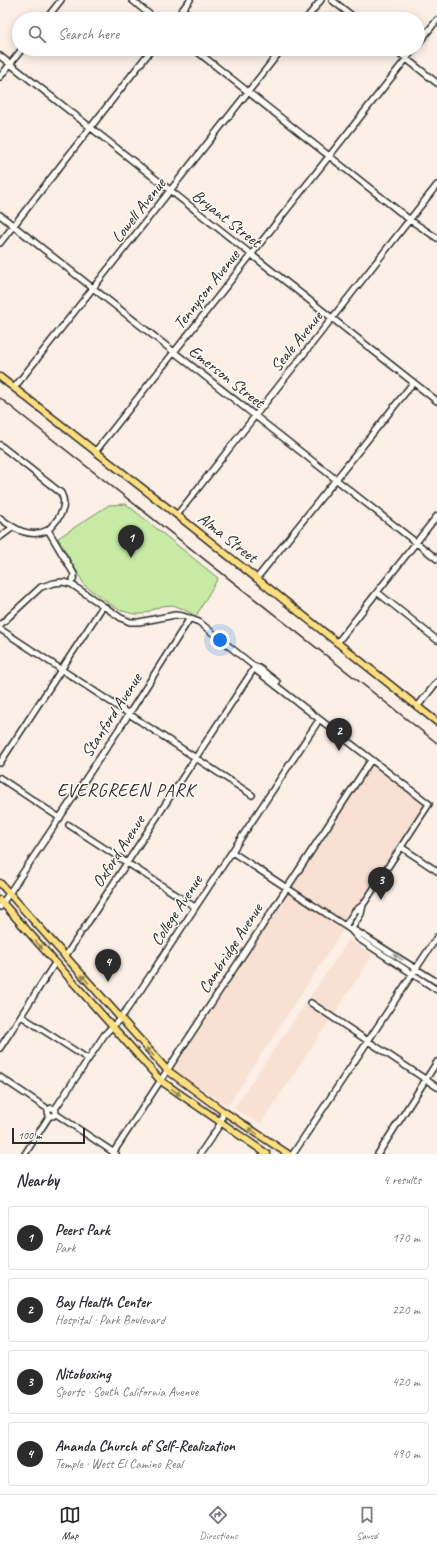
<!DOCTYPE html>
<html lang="en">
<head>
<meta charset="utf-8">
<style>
	body { margin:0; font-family:Caveat,sans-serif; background:#f7f7f7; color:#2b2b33 }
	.scale { position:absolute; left:12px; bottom:10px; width:73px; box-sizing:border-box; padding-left:4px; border:2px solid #2b2b2b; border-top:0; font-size:11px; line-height:14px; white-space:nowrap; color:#2b2b2b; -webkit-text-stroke:3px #fdfcf7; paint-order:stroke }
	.you { position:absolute; left:220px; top:640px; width:14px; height:14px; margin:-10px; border:3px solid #fff; border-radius:50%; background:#1a73e8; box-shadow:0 0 0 6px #1a73e833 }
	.badge { display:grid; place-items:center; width:26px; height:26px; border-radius:50%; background:#2b2b2b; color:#fff; font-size:13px; font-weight:700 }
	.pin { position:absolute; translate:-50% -33px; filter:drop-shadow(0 1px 2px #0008) }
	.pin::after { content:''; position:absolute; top:21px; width:14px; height:12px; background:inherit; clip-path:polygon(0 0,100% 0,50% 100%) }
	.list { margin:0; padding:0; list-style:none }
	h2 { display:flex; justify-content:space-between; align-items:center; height:52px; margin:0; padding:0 16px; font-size:17px }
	h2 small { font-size:13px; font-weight:400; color:#7c7c81 }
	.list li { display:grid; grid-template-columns:26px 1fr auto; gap:12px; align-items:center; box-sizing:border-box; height:64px; margin:0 8px 8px; padding:0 8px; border:1px solid #e1e1e2; border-radius:4px }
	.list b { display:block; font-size:15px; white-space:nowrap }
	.list p { margin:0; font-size:13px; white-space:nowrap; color:#7c7c81 }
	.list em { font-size:13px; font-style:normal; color:#7c7c81 }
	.icon { flex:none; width:22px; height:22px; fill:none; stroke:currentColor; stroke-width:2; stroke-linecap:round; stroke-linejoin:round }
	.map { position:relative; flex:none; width:437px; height:1154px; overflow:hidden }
	.search { position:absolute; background:#fff; box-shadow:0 2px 10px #0003; left:12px; right:12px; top:12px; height:44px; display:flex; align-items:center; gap:10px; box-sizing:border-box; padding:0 14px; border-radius:22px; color:#7c7c81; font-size:15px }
	.sheet { height:340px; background:#fff }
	nav { display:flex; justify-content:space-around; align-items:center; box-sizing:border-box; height:56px; border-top:1px solid #e1e1e2; background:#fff; font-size:11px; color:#7c7c81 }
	nav a { display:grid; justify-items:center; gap:2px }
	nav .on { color:#2b2b2b }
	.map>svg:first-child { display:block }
</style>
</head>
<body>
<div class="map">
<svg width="437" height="1154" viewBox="0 0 437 1154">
	<rect width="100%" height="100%" fill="#fbefe6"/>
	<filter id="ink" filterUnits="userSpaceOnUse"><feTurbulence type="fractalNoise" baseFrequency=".025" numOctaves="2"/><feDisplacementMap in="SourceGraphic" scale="8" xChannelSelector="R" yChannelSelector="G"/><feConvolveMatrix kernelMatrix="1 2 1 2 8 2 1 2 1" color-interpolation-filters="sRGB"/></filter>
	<g filter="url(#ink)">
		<path fill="#f8e0d2" d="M371,761l55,43 -198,301 -55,-34z
			M349,940l24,15 -112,168 -13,-6 -14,-9z"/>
		<path fill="#c7eba5" stroke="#798b68" d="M126,504l92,74 -22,38 -15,-8 -8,-3 -12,1 -18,8h-9l-15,-4 -34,-24 -27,-48 51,-33z"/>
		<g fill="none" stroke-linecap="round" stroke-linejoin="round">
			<defs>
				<path id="minor" d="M132,0l23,19
					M332,0l24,19
					M46,19l15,-19
					M175,19l15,-19
					M306,19l15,-19
					M418,44l19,-24
					M194,49l216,171 27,18
					M394,49l43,34
					M0,56l437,345
					M0,77l22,-28
					M0,215l437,344
					M0,243l152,-194
					M14,388l268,-339
					M0,445l61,48c8,14 -3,27 -13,37
					M95,452l319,-403
					M177,515l260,-330
					M0,518c14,11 30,21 48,12l26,44 -1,6
					M0,537l12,-9
					M257,578l156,-195
					M377,592l60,48
					M0,625l41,-38 13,-4 9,-1 8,2 50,34 9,4h9l36,-7 8,1 16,6 56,45 2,4 172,133 -66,101 -8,6 -10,15
					M0,629l252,166
					M337,643l100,-127
					M255,667l4,1 18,14
					M417,707l20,-25
					M0,763l103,-157
					M0,778l60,40
					M69,825l126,82
					M401,847l36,24
					M232,852l113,74 6,4 8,9 78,51
					M0,907l129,-193 61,-96
					M83,930l172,-263
					M351,930l5,1 81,51
					M351,930l10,-16 2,-9
					M65,957l15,-23
					M311,1003l126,84
					M21,1016l67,43
					M0,1048l55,-85
					M0,1077l45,30
					M48 1112a4 4 0 1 1 8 0a4 4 0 1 1-8 0Z
					M55,1109l50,-75 15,-15 20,-28 177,-268
					M56,1114l60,40
					M113,1153l258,-393
					M25,1154l25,-39
					M200,1154l21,-31 2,-12
					M293,1154l144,-217
					M378,1154l59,-92"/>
				<path id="major" d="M0,377l177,138 260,207
					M0,883l167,187 53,39 68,45
					M0,900l161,181 106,73"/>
			</defs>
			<use href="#minor" stroke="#2b2b2b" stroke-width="8"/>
			<use href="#major" stroke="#2b2b2b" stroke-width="9"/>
			<use href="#minor" stroke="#fdfcf7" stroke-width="5"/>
			<use href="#major" stroke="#fedf80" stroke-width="6"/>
			<path stroke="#2b2b2b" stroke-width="1.5" d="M0,398l437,345"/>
		</g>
		<defs><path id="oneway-solid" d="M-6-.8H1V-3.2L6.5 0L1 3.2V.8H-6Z"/></defs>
		<g fill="#948556">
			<use href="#oneway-solid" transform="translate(39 945) rotate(49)"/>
			<use href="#oneway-solid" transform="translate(85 979) rotate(-132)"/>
			<use href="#oneway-solid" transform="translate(150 1052) rotate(-133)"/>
			<use href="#oneway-solid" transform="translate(176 1092) rotate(36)"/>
			<use href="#oneway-solid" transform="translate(253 1131) rotate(-146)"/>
		</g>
		<use fill="#9e9e9b" href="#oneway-solid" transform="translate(398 957) rotate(-148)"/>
	</g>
	<g text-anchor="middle" stroke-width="3" stroke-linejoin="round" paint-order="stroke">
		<g font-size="17" fill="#2b2b2b" stroke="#fdfcf7">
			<text transform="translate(138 210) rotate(-52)" y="6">Lowell Avenue</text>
			<text transform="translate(227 218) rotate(38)" y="6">Bryant Street</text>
			<text transform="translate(206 289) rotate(-52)" y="6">Tennyson Avenue</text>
			<text transform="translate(296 341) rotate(-51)" y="6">Seale Avenue</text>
			<text transform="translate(227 376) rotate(38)" y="6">Emerson Street</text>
			<text transform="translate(228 537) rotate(38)" y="6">Alma Street</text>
			<text transform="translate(111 715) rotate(-57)" y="6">Stanford Avenue</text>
			<text transform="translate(118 851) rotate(-57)" y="6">Oxford Avenue</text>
			<text transform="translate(176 910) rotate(-57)" y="6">College Avenue</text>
			<text transform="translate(230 948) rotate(-57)" y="6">Cambridge Avenue</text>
		</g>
		<g font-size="18" letter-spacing="1" fill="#2b2b2b" stroke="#fdfcf7">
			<text x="126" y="796">EVERGREEN PARK</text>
		</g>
	</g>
</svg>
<div class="scale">100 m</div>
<div class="you"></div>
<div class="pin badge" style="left:131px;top:558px">1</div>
<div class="pin badge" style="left:339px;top:751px">2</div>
<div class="pin badge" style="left:381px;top:900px">3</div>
<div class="pin badge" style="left:108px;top:982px">4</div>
<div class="search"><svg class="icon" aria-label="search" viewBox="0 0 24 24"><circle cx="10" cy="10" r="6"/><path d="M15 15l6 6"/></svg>Search here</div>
</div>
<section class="sheet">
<h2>Nearby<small>4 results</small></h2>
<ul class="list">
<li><span class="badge">1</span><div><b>Peers Park</b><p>Park</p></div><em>170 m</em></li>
<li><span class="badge">2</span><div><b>Bay Health Center</b><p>Hospital · Park Boulevard</p></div><em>220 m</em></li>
<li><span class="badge">3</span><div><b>Nitoboxing</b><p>Sports · South California Avenue</p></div><em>420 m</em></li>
<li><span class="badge">4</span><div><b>Ananda Church of Self-Realization</b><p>Temple · West El Camino Real</p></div><em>490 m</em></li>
</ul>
</section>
<nav>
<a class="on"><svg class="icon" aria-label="map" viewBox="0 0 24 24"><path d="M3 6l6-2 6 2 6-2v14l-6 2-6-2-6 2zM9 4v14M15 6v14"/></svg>Map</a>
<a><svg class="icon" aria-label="directions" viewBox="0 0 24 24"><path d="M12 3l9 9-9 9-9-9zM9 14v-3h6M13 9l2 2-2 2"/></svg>Directions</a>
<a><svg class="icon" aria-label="saved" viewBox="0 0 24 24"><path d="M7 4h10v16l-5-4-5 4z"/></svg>Saved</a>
</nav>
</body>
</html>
